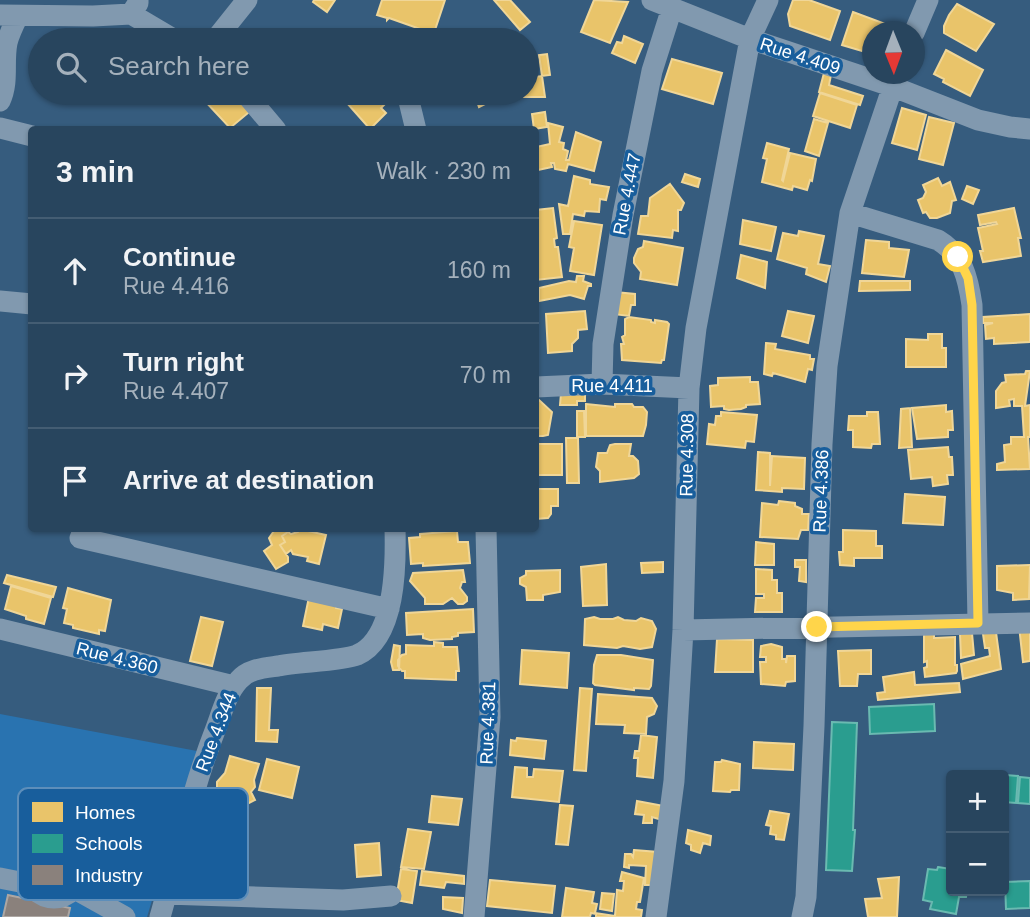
<!DOCTYPE html>
<html lang="en">
<head>
<meta charset="utf-8">
<style>
	body { margin:0; font-family:Arial,sans-serif; background:#344f67; color:#f1f3f6 }
	.controls { position:absolute; right:21px; bottom:21px; display:grid; overflow:hidden; border-radius:7px; box-shadow:0 2px 5px #0004 }
	.controls button { width:63px; height:63px; display:grid; place-items:center; padding:0; border:0; border-bottom:2px solid #445d73; background:#28455e; color:#f1f3f6; font:35px sans-serif }
	.compass { position:absolute; left:862px; top:21px; width:63px; height:63px; border-radius:50%; background:#28455e; box-shadow:0 2px 5px #0004; rotate:179deg }
	.stop { position:absolute; width:21px; height:21px; margin:-16px; border:5px solid #ffd54a; border-radius:50%; background:#fff }
	.stop.end { background:#ffd54a; border-color:#fff; box-shadow:0 2px 7px #0008 }
	.list { margin:0; padding:0; list-style:none }
	h2 { display:flex; justify-content:space-between; align-items:center; height:91px; margin:0; padding:0 28px; font-size:30px }
	h2 small { font-size:23px; font-weight:400; color:#a5b1bc }
	.list li { display:grid; grid-template-columns:46px 1fr auto; gap:21px; align-items:center; box-sizing:border-box; height:105px; padding:0 28px; border-top:2px solid #445d73 }
	.list b { display:block; font-size:26px; white-space:nowrap }
	.list p { margin:0; font-size:23px; white-space:nowrap; color:#a5b1bc }
	.list em { font-size:23px; font-style:normal; color:#a5b1bc }
	.icon { flex:none; width:38px; height:38px; fill:none; stroke:currentColor; stroke-width:2; stroke-linecap:round; stroke-linejoin:round }
	.map { position:relative; flex:none; width:1030px; height:917px; overflow:hidden }
	.search { position:absolute; background:#28455e; box-shadow:0 2px 5px #0004; left:28px; top:28px; width:511px; height:77px; display:flex; align-items:center; gap:18px; box-sizing:border-box; padding:0 24px; border-radius:38px; color:#a5b1bc; font-size:26px }
	.panel { position:absolute; background:#28455e; box-shadow:0 2px 5px #0004; left:28px; top:126px; width:511px; height:406px; border-radius:7px }
	.map>svg:first-child { display:block }
</style>
</head>
<body>
<div class="map">
<svg width="1030" height="917" viewBox="0 0 1030 917">
	<rect width="100%" height="100%" fill="#365c7e"/>
	<path fill="#2973b0" d="M0,714l197,37 -50,166h-147z"/>
	<path fill="#e9c46a" stroke="#f0d697" stroke-width="2" d="M314,0h21l-8,12 -14,-10z
		M382,0h63l-11,33 -9,-3 -2,2v-2l-34,-12 -2,2v-2l-10,-3z
		M494,0h16l20,22 -10,8z
		M594,0l34,2 -18,41 -29,-11z
		M793,0h16l31,11 -10,29 -40,-14 -2,-12z
		M957,4l37,20 -18,27 -32,-18v-7l5,-11z
		M853,12l38,14 -2,6h-17v22l-30,-9z
		M624,36l19,8 -8,19 -23,-10 5,-11 5,1z
		M946,50l37,20 -13,26 -27,-14 1,-3 -10,-5z
		M547,54l3,21 -8,1 -3,-21z
		M672,59l50,14 -9,31 -51,-15z
		M824,73l7,2 -2,10 34,11 -3,9 -41,-13z
		M542,76l3,21h-39v-4h21v-15z
		M212,93h28l14,15 -24,20 -26,-28z
		M358,93h20l9,9 -6,6 5,5 -16,16 -23,-26z
		M474,93h20v3l-1,4 -14,7z
		M820,93l37,12 -7,23 -37,-12z
		M902,108l24,7 -9,35 -25,-7z
		M545,112l2,15 -13,2 -2,-15z
		M929,117l25,6 -11,42 -24,-6z
		M814,119l14,4 -9,33 -14,-5z
		M548,123l15,4 -4,15 5,1 -1,6 5,2 -2,9h3l7,-28 25,10 -7,29 -26,-7 -2,7 -11,-2 -1,-6h-3l1,4 -14,3v-4h-2v-19l14,-3z
		M767,143l22,6 -7,31 1,1 7,-28 26,6 -4,22 -2,-1 -3,10 -14,-4 -1,4 -30,-8 5,-23 -4,-1z
		M685,174l15,5 -2,8 -16,-5z
		M574,176l16,4v4l19,3 -3,13 -6,-1 -1,13 -14,-1 -1,5 -11,-2 -3,20h-7l-4,-30 9,2z
		M938,178l4,8 8,-4 6,18 -4,1 -2,12 -13,5h-7l-4,-6 -3,1 -5,-13 5,-2 3,-6 -3,-7z
		M670,184l14,19 -3,7h-3v21l-5,-1 -1,8 -34,-4 3,-18h7l2,-18z
		M967,186l12,4 -6,14 -11,-5z
		M553,208l4,30 -3,1 1,8h3l4,30 -26,3v-70z
		M1014,208l7,30h-3l3,18 -38,6 -3,-11h3l-5,-23 19,-4 -1,-2 -16,3 -2,-10z
		M743,220l33,7 -5,24 -31,-7z
		M574,221l28,4 -8,50 -24,-4 4,-23 -5,-1z
		M799,231l25,5 -6,28 12,2 -4,16 -20,-8 1,-6 -30,-9 6,-26 15,3z
		M866,240l23,2v6l20,2 -5,27 -42,-4z
		M644,241l39,7 -6,37 -37,-6 1,-7 -7,-9v-5l4,-9 5,-2z
		M741,255l26,7 -2,26 -28,-10z
		M577,276h7l-1,5 8,3v2h-3l-4,13 -14,-4 -31,6v-13l30,-7 7,1z
		M860,281h50v9l-51,1z
		M615,292l20,2v11h-4l-2,11 -16,-2z
		M585,311l2,18 -9,1v8l-6,6v7l-24,2 -2,-39z
		M788,311l26,5 -6,27 -26,-7z
		M1030,314v28l-36,2v-6l-8,1 -1,-14 8,-2h-10v-6z
		M629,317l22,3v2l4,1v-3l12,2 2,2 -5,36h-2l-1,3 -39,-3 -1,-16h3l-2,-7 3,-2v-16z
		M928,334h14v14h4v19h-40v-28l22,1z
		M766,343l10,1 -1,5 35,6v4h4l-2,11 -4,-1 -3,13 -32,-9 -1,3 -8,-2z
		M1026,371h4l-5,35 5,-1v32h-2l2,32 -33,1v-6l8,-2 -1,-17 7,-1v-7h13l-2,-31h-8v-7l-5,1 1,6 -14,2v-17l6,-8 4,-1 -1,-7 20,-1z
		M750,377v5h8l2,22 -14,1v2l-5,2 -12,1 -5,-1v-3l-13,1 -1,-21 8,-1v-7z
		M561,393l24,1v7h-8v4h-17z
		M539,400l13,12 -4,23 -5,1h-7v-34z
		M586,404l29,3v-3h17l2,3h9l4,5 -1,13 -3,11h-57z
		M946,405v7l6,-1 1,19h-5v7l-31,2 -5,-31z
		M910,408l2,39 -13,1 2,-39z
		M577,411h7l1,26h-8z
		M721,412l36,3 -3,27 -8,-1 -1,7 -38,-4 2,-20 6,1 1,-9h5z
		M867,412h11l2,32h-8l-1,4 -18,-1v-17h-5l1,-14h18z
		M566,438h12l1,45h-12z
		M536,444h26v31h-26z
		M615,444h16l-2,12h4l5,5 1,13 -5,4 -34,4v-11l-4,-4 2,-14h9l3,-8z
		M948,447l1,10h3l1,18h-6l1,9 -15,2 -1,-9 -21,2 -3,-29z
		M758,452l12,1v33l2,-30 33,2 -1,31 -22,-1v4l-26,-2z
		M536,489h22v17h-7v8l-3,4 -12,1z
		M905,494l40,3 -2,28 -40,-2z
		M779,501l16,2v3l7,3v5h7l-1,16h-7l-3,9 -38,-2 2,-34 16,2z
		M276,528l8,1 4,3 -6,4 3,6 -5,3 8,12v5l-12,7 -12,-18 8,-6 -3,-7z
		M299,529l27,6 -7,29 -12,-3 1,-4 -15,-3 -2,-4 -5,4 -6,-9 5,-3 -3,-6 6,-4 3,2 7,-2z
		M843,530l33,1v15h6v12h-28v8l-14,-1 -1,-13h4z
		M457,531l1,11h10l2,21 -47,3v-3l-12,1 -2,-26 11,-1v-3z
		M756,542l18,2v21h-19z
		M795,560h11v22l-7,-1 1,-14h-5z
		M663,562v10l-21,1 -1,-10z
		M606,564l1,41 -24,1 -2,-39z
		M1030,565l-1,34 -16,1v-7l-16,-3v-24z
		M756,569l16,1v10h5v13h5v19h-27l1,-14h8v-4h-8z
		M463,570l2,12h-3l-2,6 7,9v4l-4,3h-5l-6,-6 -9,6h-18v-6l-15,-17 3,-8z
		M560,570v22l-17,3v5h-16l-1,-13 -6,-3v-6l6,-3v-4z
		M7,575l49,12 -3,10 -49,-14z
		M11,586l40,12 -7,26 -18,-5v-3l-21,-7z
		M68,588l43,12 -6,31 -6,-1v4l-26,-6v-3l-9,-2 3,-14 -4,-1z
		M309,597l28,6 -1,5 6,1 -4,19 -15,-4 -1,6 -19,-4z
		M473,609l1,23 -16,1v3l-6,1v2l-22,1 -7,-2v-4l-16,1 -1,-22z
		M201,617l22,5 -11,44 -22,-5z
		M594,617l6,2h13l5,-2 6,3 12,1 5,-3 11,3 4,8 -4,18 -12,2 -17,-3 -6,2 -33,-3 1,-26z
		M995,625l6,44 -38,10 -2,-15 29,-8 -1,-8h-4l-3,-21z
		M1030,625v36l-7,1 -4,-36z
		M972,633l2,22 -13,3 -1,-24z
		M924,634h10v4l21,-1v28h2v6l-1,2 -31,4 -1,-9 3,-1v-6l-3,1z
		M717,639l36,1v32h-38z
		M434,642l9,1v4h14l2,24h-3v9l-51,-2v-7h-3l-4,-5v-6l4,-5 4,-1v-9l28,1z
		M771,644l11,3v12h4v4l1,-7h8v25l-9,1 -1,4 -24,-2 -1,-22h6v-5h-6l1,-11z
		M394,645l6,1 -1,24h-6l-2,-8z
		M522,650l47,3 -2,35 -47,-4z
		M871,650v24h-13l-1,12h-17l-2,-35z
		M597,655h24l32,5 -2,26 -2,3 -15,-1v2l-39,-5 -2,-2 1,-18z
		M914,672l1,13 44,-2 1,9 -82,8 -1,-7 8,-1 -2,-15z
		M257,688h14l-2,42h9l-1,12 -21,-1z
		M580,688l12,1 -6,82 -12,-1z
		M598,694l54,4 5,8 -3,8 -7,3 -1,17 -22,-1 1,-8 -29,-1z
		M641,735l16,2 -4,41 -16,-2 1,-18h-4l1,-7h4z
		M517,738l29,3 -2,18 -34,-4 1,-15 5,1z
		M754,742l40,2 -1,26 -40,-2z
		M230,756l29,8 -5,16 1,7 -4,5 4,8 -12,6 -1,4 -19,-4 2,-6 -8,-9v-9l8,-9z
		M267,759l32,8 -7,31 -33,-8z
		M722,760l18,4 -1,26h-8l-1,2 -17,-1 2,-29h6z
		M515,767l12,1v9h6l1,-8 29,2 -4,31 -47,-5z
		M432,796l30,3 -4,26 -29,-3z
		M637,801l27,5 -2,14 -10,-3v6h-9l1,-8 -9,-1z
		M560,805l13,1 -5,39 -12,-1z
		M770,811l19,3 -5,26 -8,-1v-4l-6,-1 1,-8 -5,-1z
		M408,829l23,3 -7,37 -23,-2z
		M688,830l23,6 -1,9 -7,-2 -3,10 -9,-3v-5l-5,-2z
		M379,843l2,32 -24,2 -2,-32z
		M634,850l24,2 -5,33h-8l1,-19 -17,-1v3l-5,-1 1,-13h6l2,3z
		M401,869l16,2 -5,32 -16,-3z
		M422,871l42,5v8l-18,-2 -2,6 -24,-3z
		M622,872l22,6 -4,24h-3l-1,7 6,1 -1,7h-45v-3l-5,-1 -1,4h-28l4,-29 28,4 -2,11 5,1 -2,9 20,3 2,-26 6,1 1,-10h-4z
		M899,877l-2,40h-29l-3,-18 17,-1 -4,-19z
		M490,880l65,6 -3,27 -65,-7z
		M602,893l12,1 -2,17 -12,-2z
		M443,897l20,1 -1,15 -19,-4z"/>
	<path fill="#2a9d8f" stroke="#6abab1" stroke-width="2" d="M934,704l1,27 -65,3 -1,-27z
		M832,722l25,1 -4,107h2l-3,41 -26,-1z
		M993,774l25,2 -2,27 -12,-1v-27z
		M1020,777l10,1v26l-12,-1z
		M938,867l13,2v22h16l-1,6h-7l-3,17 -26,-5 2,-7 -9,-2 5,-31 9,1z
		M1030,881v27l-24,1 -1,-27z"/>
	<path fill="#8a817c" stroke="#ada7a3" stroke-width="2" d="M8,895l62,13 -2,9h-65z"/>
	<g fill="none" stroke-linecap="round" stroke-linejoin="round">
		<path stroke="#8199af" stroke-width="21" d="M138,0v3l-7,11 44,26
			M652,0l98,39 141,47 87,34 32,7 20,2
			M0,15l93,1 38,-2
			M914,33l14,-33
			M215,40l32,-40
			M245,93l31,37
			M407,93l9,37
			M0,101c9,-19 3,-38 7,-58 2,-9 7,-19 11,-27
			M0,128l32,8
			M850,213l88,27c25,15 30,38 34,65l6,318
			M0,301l32,3
			M602,384l1,-40 20,-129 29,-144 20,-63
			M536,387l66,-3 87,4
			M80,538l309,71
			M0,629l234,57
			M683,630l347,-7
			M28 872a26 26 0 1 1 52 0a26 26 0 1 1-52 0Z
			M0,878l30,6
			M75,889l50,28
			M166,894l177,6 48,-4
			M160,917c18,-63 32,-128 56,-189 6,-16 11,-35 23,-48 9,-11 25,-12 39,-14 19,-4 64,-5 79,-11 39,-17 39,-90 38,-127
			M474,917l16,-200 -4,-189
			M656,917l18,-136 9,-151 6,-242 7,-60 54,-289 18,-39
			M802,917l4,-20 8,-171 8,-282 5,-78 23,-153 47,-139"/>
	</g>
	<g fill="none" stroke-linecap="round" stroke-linejoin="round">
		<path stroke="#ffd54a" stroke-width="9" d="M817,627l161,-4 -6,-318 -4,-27 -10,-21"/>
	</g>
	<g text-anchor="middle" stroke-width="7" stroke-linejoin="round" paint-order="stroke">
		<g font-size="18" fill="#fff" stroke="#185e9c">
			<text transform="translate(800 56) rotate(18)" y="6">Rue 4.409</text>
			<text transform="translate(627 194) rotate(-79)" y="6">Rue 4.447</text>
			<text x="612" y="392">Rue 4.411</text>
			<text transform="translate(687 455) rotate(-89)" y="6">Rue 4.308</text>
			<text transform="translate(821 491) rotate(-88)" y="6">Rue 4.386</text>
			<text transform="translate(117 658) rotate(14)" y="6">Rue 4.360</text>
			<text transform="translate(488 723) rotate(-88)" y="6">Rue 4.381</text>
			<text transform="translate(216 732) rotate(-69)" y="6">Rue 4.344</text>
		</g>
	</g>
	<rect x="18" y="788" width="230" height="112" rx="10" fill="#185e9c" stroke="#5d8eba" stroke-width="2"/>
	<rect x="32" y="802" width="31" height="20" fill="#e9c46a"/>
	<rect x="32" y="834" width="31" height="19" fill="#2a9d8f"/>
	<rect x="32" y="865" width="31" height="20" fill="#8a817c"/>
	<g font-size="19" fill="#fff">
		<text x="75" y="819">Homes</text>
		<text x="75" y="850">Schools</text>
		<text x="75" y="882">Industry</text>
	</g>
</svg>
<div class="controls">
<button>+</button>
<button>−</button>
</div>
<svg class="compass" viewBox="-18 -18 36 36"><path d="M0-13l5 13h-10z" fill="#e53935"/><path d="M0 13l5-13h-10z" fill="#a5b1bc"/></svg>
<div class="stop" style="left:958px;top:257px"></div>
<div class="stop end" style="left:817px;top:627px"></div>
<div class="search"><svg class="icon" aria-label="search" viewBox="0 0 24 24"><circle cx="10" cy="10" r="6"/><path d="M15 15l6 6"/></svg>Search here</div>
<section class="panel">
<h2>3 min<small>Walk · 230 m</small></h2>
<ul class="list">
<li><svg class="icon" aria-label="ahead" viewBox="0 0 24 24"><path d="M12 20V5M6 11l6-6 6 6"/></svg><div><b>Continue</b><p>Rue 4.416</p></div><em>160 m</em></li>
<li><svg class="icon" aria-label="right" viewBox="0 0 24 24"><path d="M7 20v-9h11M14 6l5 5-5 5"/></svg><div><b>Turn right</b><p>Rue 4.407</p></div><em>70 m</em></li>
<li><svg class="icon" aria-label="arrive" viewBox="0 0 24 24"><path d="M6 21V4h12l-3 4 3 4H6"/></svg><div><b>Arrive at destination</b></div></li>
</ul>
</section>
</div>
</body>
</html>
